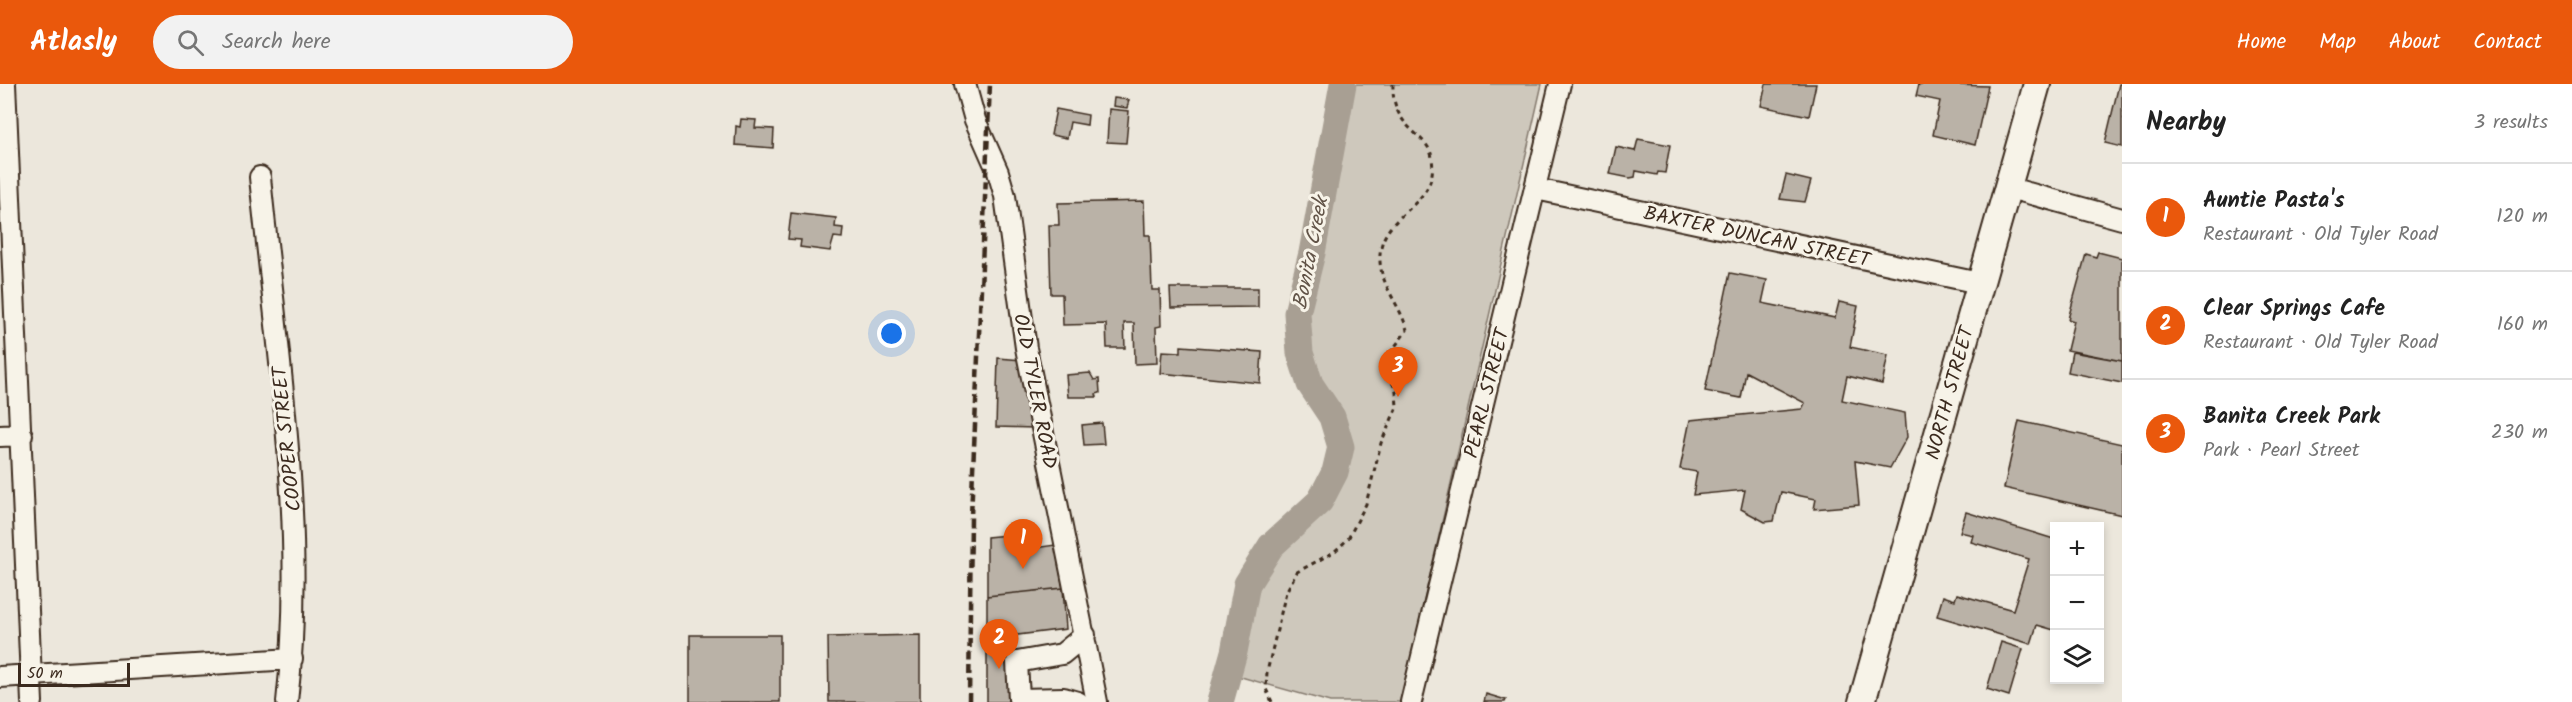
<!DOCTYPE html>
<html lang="en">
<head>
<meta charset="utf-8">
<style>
	body { margin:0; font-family:Kalam,sans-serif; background:#f2f2f2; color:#222 }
	.controls { position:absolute; right:18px; bottom:18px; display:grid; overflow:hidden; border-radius:0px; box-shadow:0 3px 9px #0003 }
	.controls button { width:54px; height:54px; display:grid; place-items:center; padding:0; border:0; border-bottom:2px solid #e0e0e0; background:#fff; color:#222; font:30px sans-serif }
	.scale { position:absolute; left:18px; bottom:15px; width:112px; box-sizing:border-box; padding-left:6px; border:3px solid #3b2a1e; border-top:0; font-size:16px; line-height:21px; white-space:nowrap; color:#3b2a1e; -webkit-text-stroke:4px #f7f3e8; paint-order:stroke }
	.you { position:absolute; left:892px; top:250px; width:21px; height:21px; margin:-15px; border:4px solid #fff; border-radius:50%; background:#1a73e8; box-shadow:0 0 0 9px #1a73e833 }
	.badge { display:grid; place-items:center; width:39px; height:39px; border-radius:50%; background:#ea580c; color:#fff; font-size:20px; font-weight:700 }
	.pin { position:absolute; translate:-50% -50px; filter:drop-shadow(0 2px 3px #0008) }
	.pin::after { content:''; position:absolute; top:32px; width:21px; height:18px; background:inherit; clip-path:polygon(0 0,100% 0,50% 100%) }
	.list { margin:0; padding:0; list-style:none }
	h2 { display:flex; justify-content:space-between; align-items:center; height:78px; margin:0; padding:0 24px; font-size:26px }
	h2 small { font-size:20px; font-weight:400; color:#767676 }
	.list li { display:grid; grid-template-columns:39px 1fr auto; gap:18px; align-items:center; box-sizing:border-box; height:108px; padding:0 24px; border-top:2px solid #e0e0e0 }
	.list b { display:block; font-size:22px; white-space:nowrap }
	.list p { margin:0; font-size:20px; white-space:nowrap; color:#767676 }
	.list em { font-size:20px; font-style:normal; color:#767676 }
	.icon { flex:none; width:33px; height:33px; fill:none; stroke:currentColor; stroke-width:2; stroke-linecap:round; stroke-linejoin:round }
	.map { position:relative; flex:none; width:2122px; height:618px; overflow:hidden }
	header { display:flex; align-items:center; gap:36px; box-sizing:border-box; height:84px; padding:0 30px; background:#ea580c; color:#fff }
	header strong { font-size:28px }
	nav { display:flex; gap:33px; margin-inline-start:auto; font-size:21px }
	.search { width:420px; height:54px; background:#f2f2f2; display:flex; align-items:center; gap:15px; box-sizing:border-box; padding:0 21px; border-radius:33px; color:#767676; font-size:22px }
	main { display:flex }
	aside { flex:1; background:#fff }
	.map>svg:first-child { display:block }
</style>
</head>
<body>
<header>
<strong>Atlasly</strong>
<div class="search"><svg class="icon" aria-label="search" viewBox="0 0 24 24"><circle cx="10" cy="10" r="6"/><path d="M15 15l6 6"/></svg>Search here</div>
<nav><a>Home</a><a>Map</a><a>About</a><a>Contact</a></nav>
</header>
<main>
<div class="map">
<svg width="2122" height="618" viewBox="0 0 2122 618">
	<rect width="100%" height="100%" fill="#ece7dc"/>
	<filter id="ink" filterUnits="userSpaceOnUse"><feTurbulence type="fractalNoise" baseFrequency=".0167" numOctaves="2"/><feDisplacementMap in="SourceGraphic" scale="12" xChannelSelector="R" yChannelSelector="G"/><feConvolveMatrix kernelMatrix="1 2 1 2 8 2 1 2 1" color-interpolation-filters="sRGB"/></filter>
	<g filter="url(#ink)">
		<path fill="#cec8bc" stroke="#84796d" stroke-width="1.5" d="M1350,0h192l-141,618h-71l-96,-27 16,-91 23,-36 49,-44 16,-30 7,-27 -8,-32 -22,-36 -9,-26 -2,-39z"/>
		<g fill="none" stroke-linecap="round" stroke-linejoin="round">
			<path stroke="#a89f93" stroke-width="27" d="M1220,618l14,-50 13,-68 24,-38 49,-45 15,-29 6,-25 -9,-30 -22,-33 -10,-31 -3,-40 15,-60 31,-169"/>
		</g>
		<path fill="#bab2a7" stroke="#3b2a1e" stroke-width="1.5" d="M1766,0h50l-7,32 -48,-10z
			M1919,0l69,2 -13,59 -42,-10 7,-34 -24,-5z
			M2119,0h3v63l-17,-4z
			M1114,14l15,2 -2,8 -14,-2z
			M1056,25l32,6 -1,10 -17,-3 -3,16 -16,-3z
			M1109,25l20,2 -3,32 -19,-1z
			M741,35l15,1 -1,8 19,1 -1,19 -38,-3 1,-19 4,1z
			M1638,55l32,6 -5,28 -7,-1 -1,3 -21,-4 -1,6 -5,1 -20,-4 6,-27 19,4z
			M1786,91l25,6 -6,21 -25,-3z
			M1144,117l1,34h5l2,55h8l1,36 -5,1 1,36 -22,1 -1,-41h-10l1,25h-18l-1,-24 -43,1 -1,-31h-11l-2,-69h10l-1,-22z
			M791,129l45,5 -1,9 8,1 -1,10 -8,-1 -4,14 -30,-4 1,-7 -13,-1z
			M2098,168l24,6v103l-55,-11 7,-29 -6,-2 18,-65 10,3z
			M1730,189l37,7 -5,23 73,15 4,-16 19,4 -8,41 38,8 -6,29 -35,-8 -5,24 63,13 2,24 -17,31 -35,-7 4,44 -45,4 2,-10 -35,-7 -7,29 -9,1 -24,-13 4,-19 -52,5 4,-23 -17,-3 10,-49 112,-11 3,-6 -59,-31 -5,26 -36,-7z
			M1170,204h88v19l-87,1z
			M1181,262l81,6 -2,31 -100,-10 2,-22 19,1z
			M2072,268l50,9v22l-54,-11z
			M998,274l24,2 12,68 -38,-1z
			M1090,289l4,7 5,-1 1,14 -4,1 1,3h-29l-2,-22z
			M2019,337l103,23v71l-118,-27z
			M1102,339l2,21 -20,1 -2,-20z
			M1966,428l88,27v91l-17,-5 -6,19 -94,-28 6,-20 12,4 2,-6 56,16 16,-51 -58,-17 2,-7 -13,-3z
			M1018,450l3,16 34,-5 8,43 -76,8v-59z
			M1063,504l3,41 -56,7v66h-23v-106z
			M690,551h90v67h-90z
			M920,551v67h-91l-1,-65z
			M2001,558l22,7 -14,47 -22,-7z
			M1486,610l20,6 -1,2h-21z"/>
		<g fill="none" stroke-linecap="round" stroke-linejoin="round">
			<defs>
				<path id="minor" d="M5,0l27,618
					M965,0l10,36 23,52 7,24 21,152 71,354
					M260,93c17,174 47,351 27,525
					M2006,103l116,32
					M1536,105l443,94
					M0,352l22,-1
					M0,593l292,-18
					M1078,618l-14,-4 -45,1 -2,-37 45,-8 23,-19
					M1411,618l149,-618"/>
				<path id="major" d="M1862,618l175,-618"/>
			</defs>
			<use href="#minor" stroke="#3b2a1e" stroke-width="24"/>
			<use href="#major" stroke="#3b2a1e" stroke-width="30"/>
			<path stroke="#3b2a1e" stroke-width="3" stroke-dasharray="4.5 4.5" stroke-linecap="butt" d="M1272,618l-6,-13 1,-17 19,-80 11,-20 37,-20 14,-13 18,-35 15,-61 16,-36 -1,-15 -10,-27 2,-9 19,-26c-7,-27 -29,-46 -27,-76 3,-43 59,-47 52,-96 -3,-25 -41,-28 -39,-74"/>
			<use href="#minor" stroke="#f7f3e8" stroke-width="20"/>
			<use href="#major" stroke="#f7f3e8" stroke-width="26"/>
			<path stroke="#3b2a1e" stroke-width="4.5" stroke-dasharray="9 4.5" stroke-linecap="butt" d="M969,618l2,-186 19,-432"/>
		</g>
	</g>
	<g text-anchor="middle" stroke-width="6" stroke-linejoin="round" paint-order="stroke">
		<g font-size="20" fill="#3b2a1e" stroke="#f7f3e8">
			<text transform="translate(1757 152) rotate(12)" y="7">BAXTER DUNCAN STREET</text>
			<text transform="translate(1036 307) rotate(79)" y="7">OLD TYLER ROAD</text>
			<text transform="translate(1486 309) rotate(-76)" y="7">PEARL STREET</text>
			<text transform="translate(1949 309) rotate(-75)" y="7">NORTH STREET</text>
			<text transform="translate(286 355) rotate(-96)" y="7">COOPER STREET</text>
		</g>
		<g font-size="21" font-style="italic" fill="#615347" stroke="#f7f3e8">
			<text transform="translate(1310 169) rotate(-79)" y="7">Bonita Creek</text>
		</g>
	</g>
</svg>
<div class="controls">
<button>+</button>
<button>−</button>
<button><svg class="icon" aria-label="layers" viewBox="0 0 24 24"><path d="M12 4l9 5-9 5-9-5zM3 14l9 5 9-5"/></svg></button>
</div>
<div class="scale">50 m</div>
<div class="you"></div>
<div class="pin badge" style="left:1023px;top:485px">1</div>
<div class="pin badge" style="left:999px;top:585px">2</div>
<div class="pin badge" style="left:1398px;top:313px">3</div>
</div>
<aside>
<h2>Nearby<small>3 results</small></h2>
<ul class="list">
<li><span class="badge">1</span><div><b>Auntie Pasta's</b><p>Restaurant · Old Tyler Road</p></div><em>120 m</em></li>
<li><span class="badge">2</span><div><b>Clear Springs Cafe</b><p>Restaurant · Old Tyler Road</p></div><em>160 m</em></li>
<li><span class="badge">3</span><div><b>Banita Creek Park</b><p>Park · Pearl Street</p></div><em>230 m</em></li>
</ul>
</aside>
</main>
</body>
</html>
